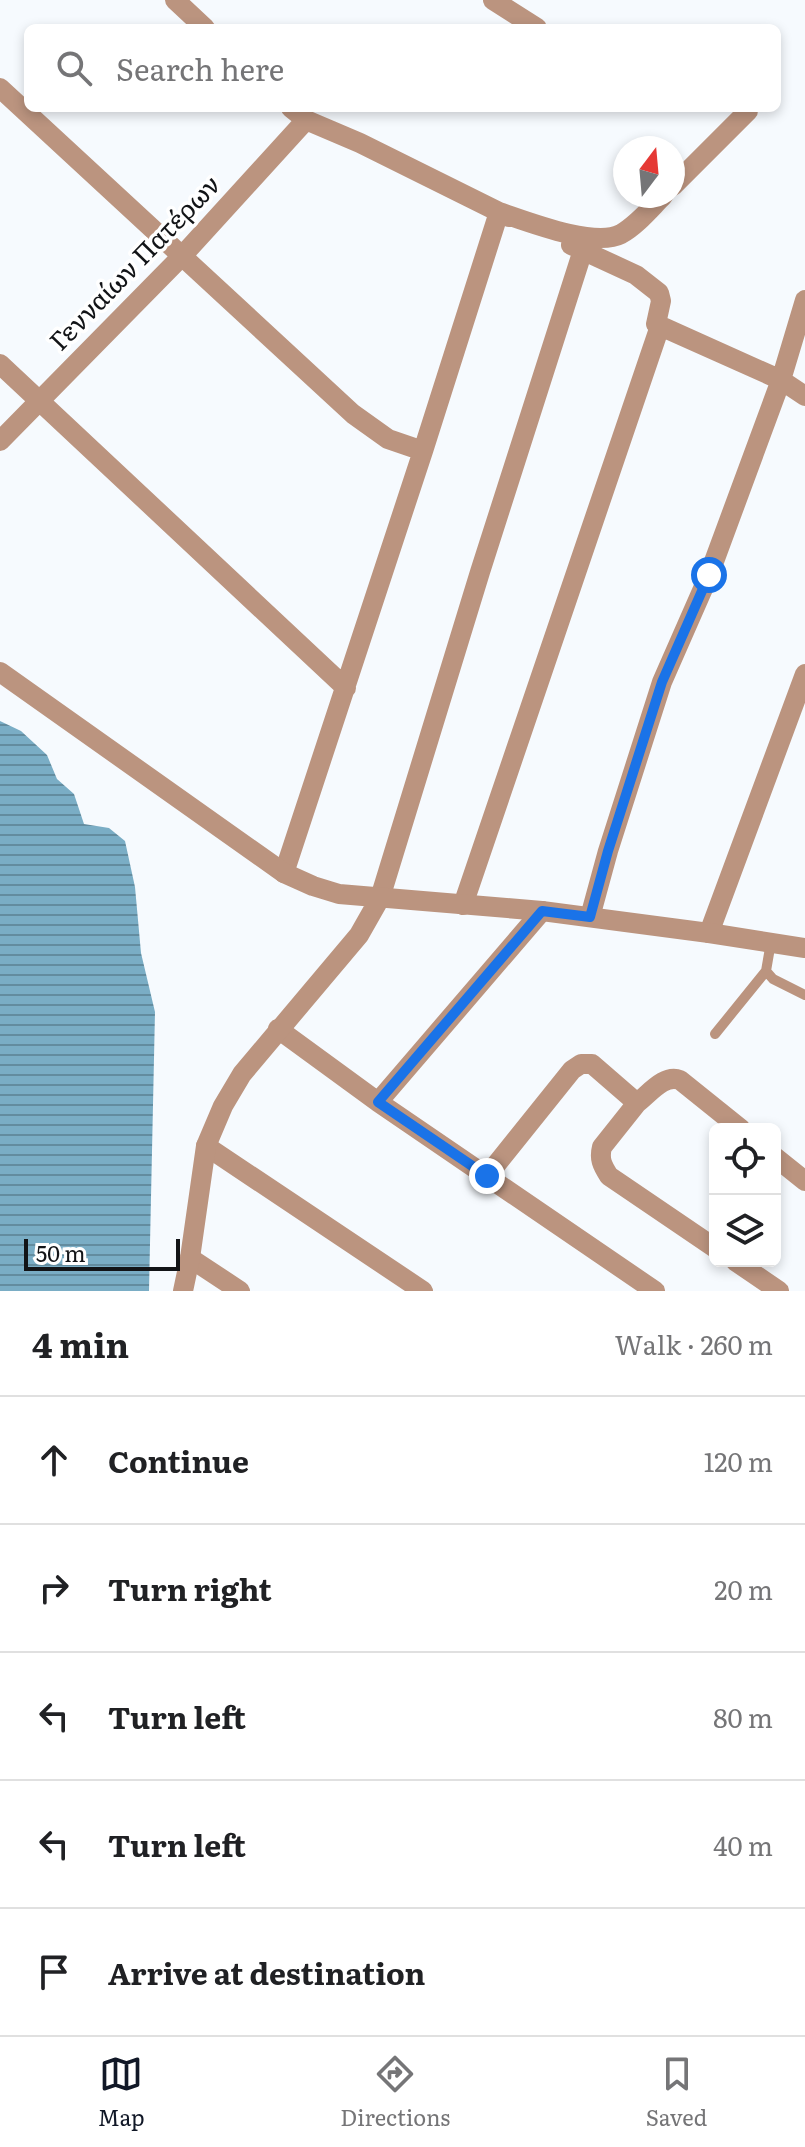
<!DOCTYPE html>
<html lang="en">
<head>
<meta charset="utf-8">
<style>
	body { margin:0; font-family:Literata,serif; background:#f2f2f2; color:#202124 }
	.controls { position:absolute; right:24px; bottom:24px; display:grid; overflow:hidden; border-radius:12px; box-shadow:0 4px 12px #0003 }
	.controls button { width:72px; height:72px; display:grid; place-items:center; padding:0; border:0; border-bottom:2px solid #e0e0e0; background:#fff; color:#202124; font:40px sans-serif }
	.compass { position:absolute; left:613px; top:136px; width:72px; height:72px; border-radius:50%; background:#fff; box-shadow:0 4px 12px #0003; rotate:16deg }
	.scale { position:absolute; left:24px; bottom:20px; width:156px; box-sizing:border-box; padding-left:8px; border:4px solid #121417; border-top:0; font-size:22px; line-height:28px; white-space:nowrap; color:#121417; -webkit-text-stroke:6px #fff; paint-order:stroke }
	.stop { position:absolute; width:24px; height:24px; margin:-18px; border:6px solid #1a73e8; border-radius:50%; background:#fff }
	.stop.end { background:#1a73e8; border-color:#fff; box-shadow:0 2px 8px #0008 }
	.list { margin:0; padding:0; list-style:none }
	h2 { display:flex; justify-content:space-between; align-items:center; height:104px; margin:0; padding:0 32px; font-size:34px }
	h2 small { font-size:26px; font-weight:400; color:#757577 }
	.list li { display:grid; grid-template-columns:52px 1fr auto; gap:24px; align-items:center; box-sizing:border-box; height:128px; padding:0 32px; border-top:2px solid #e0e0e0 }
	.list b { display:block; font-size:30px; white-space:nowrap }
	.list em { font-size:26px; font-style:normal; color:#757577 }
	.icon { flex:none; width:44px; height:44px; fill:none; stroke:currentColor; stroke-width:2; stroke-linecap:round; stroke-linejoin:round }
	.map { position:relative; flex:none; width:805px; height:1291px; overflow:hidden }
	.search { position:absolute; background:#fff; box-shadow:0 4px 12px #0003; left:24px; right:24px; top:24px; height:88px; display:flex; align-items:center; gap:20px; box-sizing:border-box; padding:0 28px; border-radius:12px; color:#757577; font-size:30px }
	.sheet { height:744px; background:#fff }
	nav { display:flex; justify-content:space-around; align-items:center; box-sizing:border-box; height:112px; border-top:2px solid #e0e0e0; background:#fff; font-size:22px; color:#757577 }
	nav a { display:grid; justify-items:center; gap:4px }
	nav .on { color:#111827 }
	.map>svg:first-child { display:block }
</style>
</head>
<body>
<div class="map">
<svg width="805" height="1291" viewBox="0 0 805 1291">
	<defs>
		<pattern id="water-rules" width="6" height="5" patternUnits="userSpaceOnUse" patternTransform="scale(2)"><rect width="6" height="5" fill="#7aadc5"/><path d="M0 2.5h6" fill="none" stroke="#638c9f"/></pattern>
	</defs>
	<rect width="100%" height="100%" fill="#f6fafe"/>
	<path fill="url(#water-rules)" d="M0,721l21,10 26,24 10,24 17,15 10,30 25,4 16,13 10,46 6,66 14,59 -6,279h-149z"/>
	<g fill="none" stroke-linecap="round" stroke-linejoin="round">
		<path stroke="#bb947f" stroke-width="10" d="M771,942l-5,29 7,8 32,16
			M715,1034l51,-63"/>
		<path stroke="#bb947f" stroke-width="20" d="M175,0l30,28
			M493,0l44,28
			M0,88l353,326 35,25 35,12
			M291,108l15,12 54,23 149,74
			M673,186l75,-75
			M571,245l65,30 23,18 2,8 -5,23 125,56 24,16
			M0,364l346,324
			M0,441l183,-186 123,-135
			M284,873l139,-422 76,-239c27,9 95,36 122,22 16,-9 29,-25 42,-38
			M380,898l100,-326 103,-322
			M463,905l197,-579
			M590,917l18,-66 54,-169 47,-107 72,-195 24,-80
			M709,933l96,-259
			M278,1029l100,73 277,189
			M378,1102l164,-191
			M637,1103l-35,44c-3,12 0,18 7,29l106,72
			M206,1146l217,145
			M775,1157l30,24
			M487,1176l85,-106 9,-6h11l45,39c13,-10 27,-29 43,-23l61,49
			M190,1258l50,33
			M735,1261l44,30"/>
		<path stroke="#bb947f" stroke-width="20" d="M0,672l284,201 29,13 26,8 203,17 167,22 96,15
			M183,1291l7,-33 16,-112 17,-40 19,-32 117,-139 21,-37"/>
	</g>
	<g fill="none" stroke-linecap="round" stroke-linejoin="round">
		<path stroke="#1a73e8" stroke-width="10" d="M487,1176l-109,-74 164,-191 48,6 18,-66 54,-169 47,-107"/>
	</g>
	<g text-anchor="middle" stroke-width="7" stroke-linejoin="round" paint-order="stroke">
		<g font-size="26" fill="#121417" stroke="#fff">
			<text transform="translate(135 263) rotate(-46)" y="9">Γενναίων Πατέρων</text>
		</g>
	</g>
</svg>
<div class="controls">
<button><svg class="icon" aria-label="locate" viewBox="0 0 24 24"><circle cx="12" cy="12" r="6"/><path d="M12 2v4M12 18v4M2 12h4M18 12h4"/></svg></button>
<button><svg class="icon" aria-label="layers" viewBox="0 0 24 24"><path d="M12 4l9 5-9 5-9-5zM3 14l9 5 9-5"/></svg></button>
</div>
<svg class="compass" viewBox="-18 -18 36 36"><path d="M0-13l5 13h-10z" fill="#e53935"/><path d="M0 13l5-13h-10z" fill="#757577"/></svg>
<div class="scale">50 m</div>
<div class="stop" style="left:709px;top:575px"></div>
<div class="stop end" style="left:487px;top:1176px"></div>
<div class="search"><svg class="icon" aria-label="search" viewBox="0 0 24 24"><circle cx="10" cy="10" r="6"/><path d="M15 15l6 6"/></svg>Search here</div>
</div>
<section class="sheet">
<h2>4 min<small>Walk · 260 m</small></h2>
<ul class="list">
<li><svg class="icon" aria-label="ahead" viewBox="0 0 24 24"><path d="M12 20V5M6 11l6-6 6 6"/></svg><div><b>Continue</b></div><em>120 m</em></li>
<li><svg class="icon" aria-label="right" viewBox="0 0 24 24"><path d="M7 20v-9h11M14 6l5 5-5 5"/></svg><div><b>Turn right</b></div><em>20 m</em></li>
<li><svg class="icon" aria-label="left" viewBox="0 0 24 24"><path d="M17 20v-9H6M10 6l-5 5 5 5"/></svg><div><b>Turn left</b></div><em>80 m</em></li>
<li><svg class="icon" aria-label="left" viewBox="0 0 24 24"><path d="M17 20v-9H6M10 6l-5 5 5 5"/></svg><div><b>Turn left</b></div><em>40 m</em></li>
<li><svg class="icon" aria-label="arrive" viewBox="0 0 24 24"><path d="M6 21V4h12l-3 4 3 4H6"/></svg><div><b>Arrive at destination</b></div></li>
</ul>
</section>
<nav>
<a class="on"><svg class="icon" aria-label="map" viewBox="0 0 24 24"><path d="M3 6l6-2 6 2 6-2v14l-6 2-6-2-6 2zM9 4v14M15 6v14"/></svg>Map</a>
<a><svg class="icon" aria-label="directions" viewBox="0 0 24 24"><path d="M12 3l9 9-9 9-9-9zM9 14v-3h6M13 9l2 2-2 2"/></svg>Directions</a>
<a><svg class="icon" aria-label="saved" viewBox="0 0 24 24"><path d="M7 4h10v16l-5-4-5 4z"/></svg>Saved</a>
</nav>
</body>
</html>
